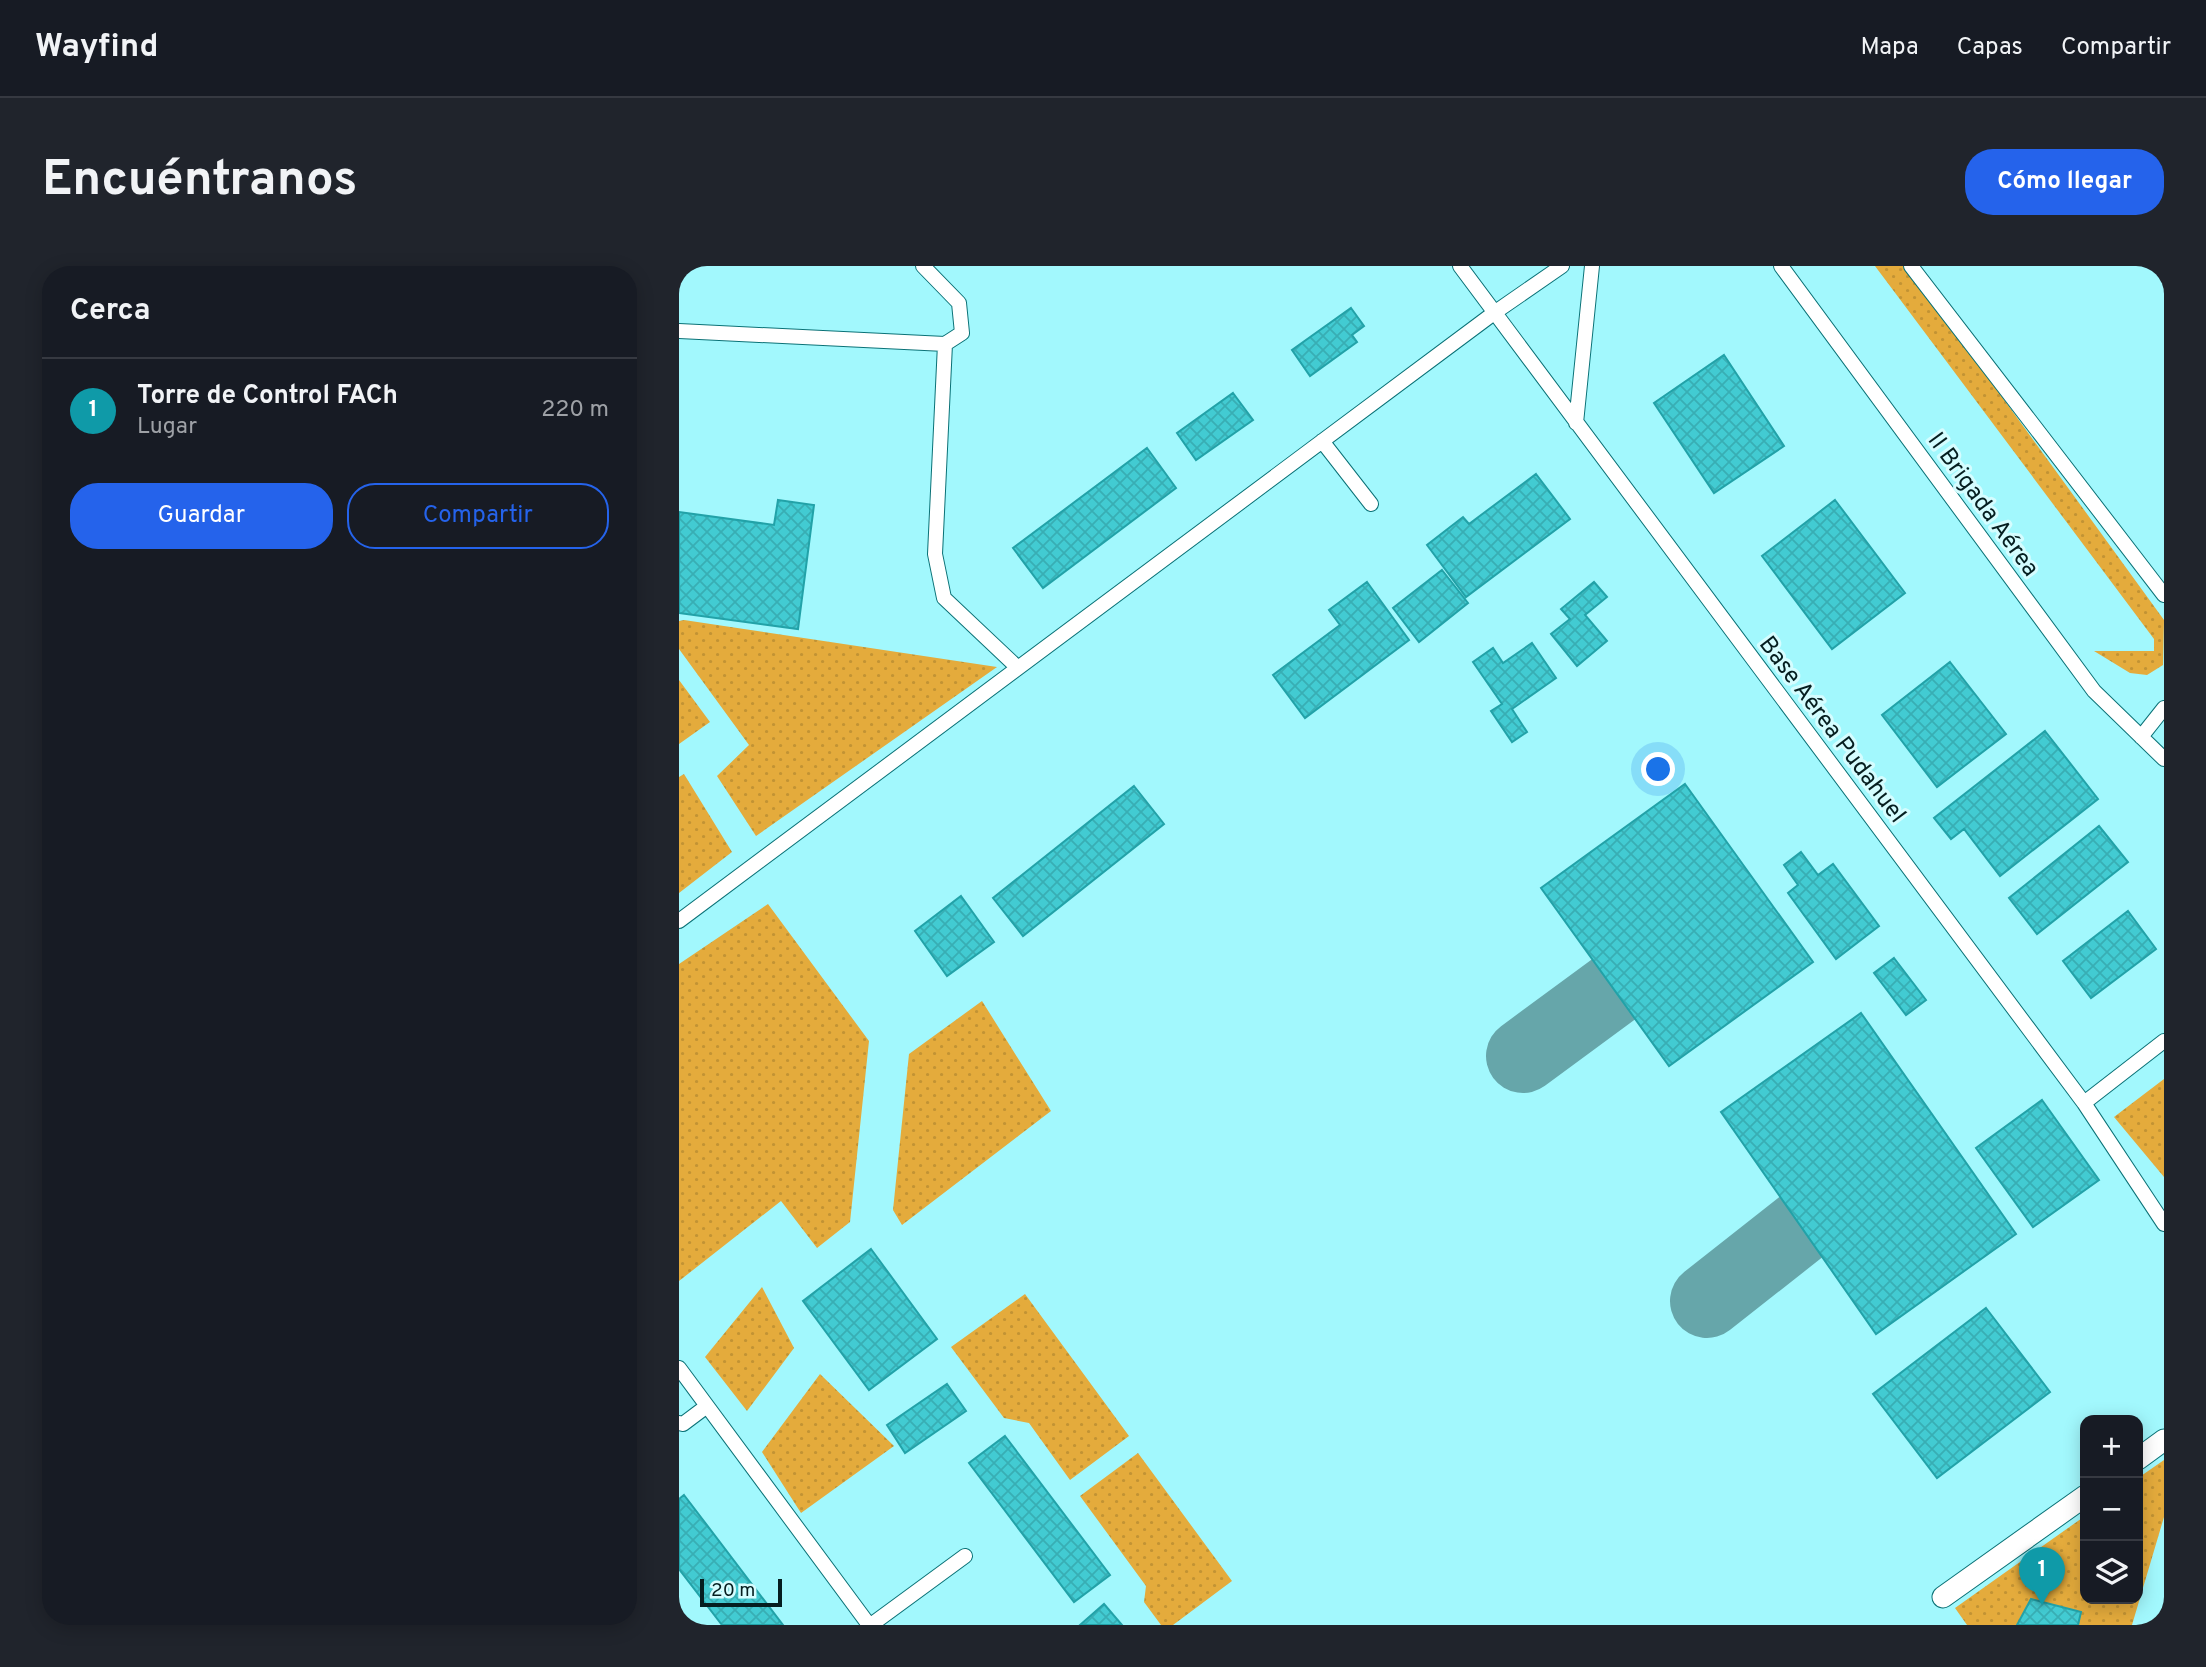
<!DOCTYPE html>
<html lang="es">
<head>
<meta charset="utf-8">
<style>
	body { margin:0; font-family:Overpass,sans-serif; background:#20242c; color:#f1f3f6 }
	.controls { position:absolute; right:21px; bottom:21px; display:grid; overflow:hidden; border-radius:14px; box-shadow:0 4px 18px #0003 }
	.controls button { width:63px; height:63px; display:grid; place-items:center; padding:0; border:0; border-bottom:2px solid #363941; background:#171b24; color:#f1f3f6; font:35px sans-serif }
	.scale { position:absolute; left:21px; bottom:18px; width:82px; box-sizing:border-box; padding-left:7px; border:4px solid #051e20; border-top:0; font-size:19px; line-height:24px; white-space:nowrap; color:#051e20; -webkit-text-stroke:5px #d5fdff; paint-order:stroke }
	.you { position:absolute; left:980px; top:504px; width:24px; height:24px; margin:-18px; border:5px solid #fff; border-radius:50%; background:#1a73e8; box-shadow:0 0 0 10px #1a73e833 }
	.badge { display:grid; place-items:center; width:46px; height:46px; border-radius:50%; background:#2563eb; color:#fff; font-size:23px; font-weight:700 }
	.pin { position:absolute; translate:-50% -58px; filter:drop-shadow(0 2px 4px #0008) }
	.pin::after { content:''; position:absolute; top:37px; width:24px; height:21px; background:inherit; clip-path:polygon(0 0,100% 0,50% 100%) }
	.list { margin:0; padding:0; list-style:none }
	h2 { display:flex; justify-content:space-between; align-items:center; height:91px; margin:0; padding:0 28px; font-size:30px }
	h2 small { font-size:23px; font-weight:400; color:#9ea1a6 }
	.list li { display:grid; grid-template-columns:46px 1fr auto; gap:21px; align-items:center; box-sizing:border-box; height:105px; padding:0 28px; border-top:2px solid #363941 }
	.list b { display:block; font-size:26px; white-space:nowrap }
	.list p { margin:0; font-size:23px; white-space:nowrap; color:#9ea1a6 }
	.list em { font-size:23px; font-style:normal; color:#9ea1a6 }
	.actions { display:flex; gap:14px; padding:21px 28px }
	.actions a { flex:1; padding:16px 0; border:2px solid #2563eb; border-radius:28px; text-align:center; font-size:24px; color:#2563eb }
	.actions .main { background:#2563eb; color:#fff }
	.icon { flex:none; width:38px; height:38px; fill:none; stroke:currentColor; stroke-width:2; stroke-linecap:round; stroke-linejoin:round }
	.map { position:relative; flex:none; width:1485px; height:1359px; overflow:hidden; border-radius:28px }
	header { display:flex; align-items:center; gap:42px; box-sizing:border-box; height:98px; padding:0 35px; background:#171b24; border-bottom:2px solid #363941 }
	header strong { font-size:33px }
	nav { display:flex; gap:38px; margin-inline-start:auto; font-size:24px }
	.intro { display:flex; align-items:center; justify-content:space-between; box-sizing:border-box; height:168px; padding:0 42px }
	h1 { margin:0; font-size:49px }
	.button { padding:18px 32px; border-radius:28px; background:#2563eb; color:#fff; font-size:24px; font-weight:700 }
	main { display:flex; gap:42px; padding:0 42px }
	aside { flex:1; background:#171b24; border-radius:28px; box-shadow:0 4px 18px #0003 }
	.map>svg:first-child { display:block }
</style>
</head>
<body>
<header>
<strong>Wayfind</strong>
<nav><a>Mapa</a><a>Capas</a><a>Compartir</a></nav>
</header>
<div class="intro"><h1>Encuéntranos</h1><a class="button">Cómo llegar</a></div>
<main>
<aside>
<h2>Cerca<small></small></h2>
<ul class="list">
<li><span class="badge" style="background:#0f9aa8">1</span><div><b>Torre de Control FACh</b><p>Lugar</p></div><em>220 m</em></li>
</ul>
<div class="actions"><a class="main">Guardar</a><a>Compartir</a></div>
</aside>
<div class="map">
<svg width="1485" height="1359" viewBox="0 0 1485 1359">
	<defs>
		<pattern id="grass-dots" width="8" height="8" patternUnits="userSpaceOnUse" patternTransform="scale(1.75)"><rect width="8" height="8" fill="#e4ab3c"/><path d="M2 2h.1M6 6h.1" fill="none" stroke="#c29334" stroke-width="1.8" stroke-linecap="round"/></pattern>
		<pattern id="building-cross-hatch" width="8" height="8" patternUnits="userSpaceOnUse" patternTransform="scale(1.75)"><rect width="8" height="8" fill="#42cbd2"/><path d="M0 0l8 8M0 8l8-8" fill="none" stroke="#38aeb4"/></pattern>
	</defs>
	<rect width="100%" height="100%" fill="#a2f8fd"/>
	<path fill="url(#grass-dots)" d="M1196,0h32l257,354 -1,45 -16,10 -17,-2 -36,-22h60v-12z
		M5,354l313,47 -241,169 -39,-60 32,-31 -70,-96v-28z
		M0,414l31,42 -31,22z
		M5,508l48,78 -53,41v-116z
		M89,638l101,137 -19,181 -33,26 -36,-47 -102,80v-317z
		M303,735l69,110 -149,114 -9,-15 16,-156z
		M1485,813v98l-50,-60z
		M83,1021l32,61 -47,63 -42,-54z
		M346,1028l104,142 -59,44 -41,-57 -25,-5 -53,-71z
		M141,1108l74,72 -93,67 -39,-61z
		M459,1187l94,128 -59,44h-12l-17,-23 2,-16 -66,-90z
		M1485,1194v57l-32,108h-165l-12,-17 130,-92v83h53v-121z"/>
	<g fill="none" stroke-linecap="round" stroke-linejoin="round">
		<path stroke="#66a6aa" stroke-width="74" d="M844,790l91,-67
			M1028,1035l94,-74"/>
	</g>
	<path fill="url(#building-cross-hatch)" stroke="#22a2a8" stroke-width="2" d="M672,42l13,18 -12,9 5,7 -47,34 -18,-26z
		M1045,89l60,91 -70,47 -60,-90z
		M554,127l20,27 -57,40 -19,-27z
		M468,182l29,40 -133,100 -30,-40z
		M857,208l34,45 -104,78 -39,-52 36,-28 6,7z
		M99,234l36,5 -16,124 -119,-16v-101l95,13z
		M1156,234l70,93 -73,56 -70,-93z
		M763,304l26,33 -49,39 -26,-34z
		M688,316l42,58 -104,78 -32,-43 67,-50 -11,-15z
		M915,316l13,15 -22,18 22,26 -30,25 -26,-32 19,-15 -9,-10z
		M853,377l24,35 -44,31 15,23 -15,10 -21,-31 11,-7 -29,-42 20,-14 10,15z
		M1271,396l56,72 -69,53 -55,-72z
		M1366,465l53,68 -98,77 -36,-47 -13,10 -17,-21z
		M1006,518l128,178 -144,104 -128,-178z
		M455,520l30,38 -141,112 -30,-38z
		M1420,560l29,36 -91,72 -28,-36z
		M1122,586l17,23 15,-11 46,62 -43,33 -48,-66 10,-8 -14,-20z
		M282,630l33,46 -47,34 -32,-45z
		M1449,645l28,38 -65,49 -28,-37z
		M1215,692l32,42 -20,15 -32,-42z
		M1182,747l155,221 -140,100 -155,-222z
		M1363,834l57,80 -66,47 -57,-79z
		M192,983l66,90 -68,51 -66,-89z
		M1307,1042l64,84 -113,86 -64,-84z
		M268,1118l19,27 -61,42 -18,-28z
		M326,1170l105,139 -36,27 -105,-139z
		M5,1229l99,130h-61l-43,-56v-70z
		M1352,1333l50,13 -3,13h-61z
		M425,1338l18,21h-42z"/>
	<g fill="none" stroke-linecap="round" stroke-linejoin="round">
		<defs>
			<path id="service" d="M781,0l624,837 80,121
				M1102,0l313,425 70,68
				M1232,0l253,329
				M0,65l266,13 17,-11 -3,-30 -36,-37
				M266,78l-10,210 9,44 74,70
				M897,157l16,-157
				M643,175l49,63
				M1462,471l23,-29
				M0,655l815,-608 68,-47
				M1405,837l80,-62
				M0,1102l190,257
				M0,1157l4,1 24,-18
				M192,1359l94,-69"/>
			<path id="pedestrian" d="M1459,1193l26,-19
				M1264,1331l142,-101"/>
		</defs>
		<use href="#service" stroke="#0b7277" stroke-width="16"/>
		<use href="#pedestrian" stroke="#0b7277" stroke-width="23"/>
		<use href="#service" stroke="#fff" stroke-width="14"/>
		<use href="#pedestrian" stroke="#fff" stroke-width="21"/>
	</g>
	<g text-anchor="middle" stroke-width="6" stroke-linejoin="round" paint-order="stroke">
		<g font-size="24" fill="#051e20" stroke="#d5fdff">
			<text transform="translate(1305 238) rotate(54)" y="8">II Brigada Aérea</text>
			<text transform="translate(1154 463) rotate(53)" y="8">Base Aérea Pudahuel</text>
		</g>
	</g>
</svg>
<div class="controls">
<button>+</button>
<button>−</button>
<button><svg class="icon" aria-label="layers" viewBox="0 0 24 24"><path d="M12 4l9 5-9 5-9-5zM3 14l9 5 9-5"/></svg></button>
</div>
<div class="scale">20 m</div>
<div class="you"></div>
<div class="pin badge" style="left:1363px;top:1339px;background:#0f9aa8">1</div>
</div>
</main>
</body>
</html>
